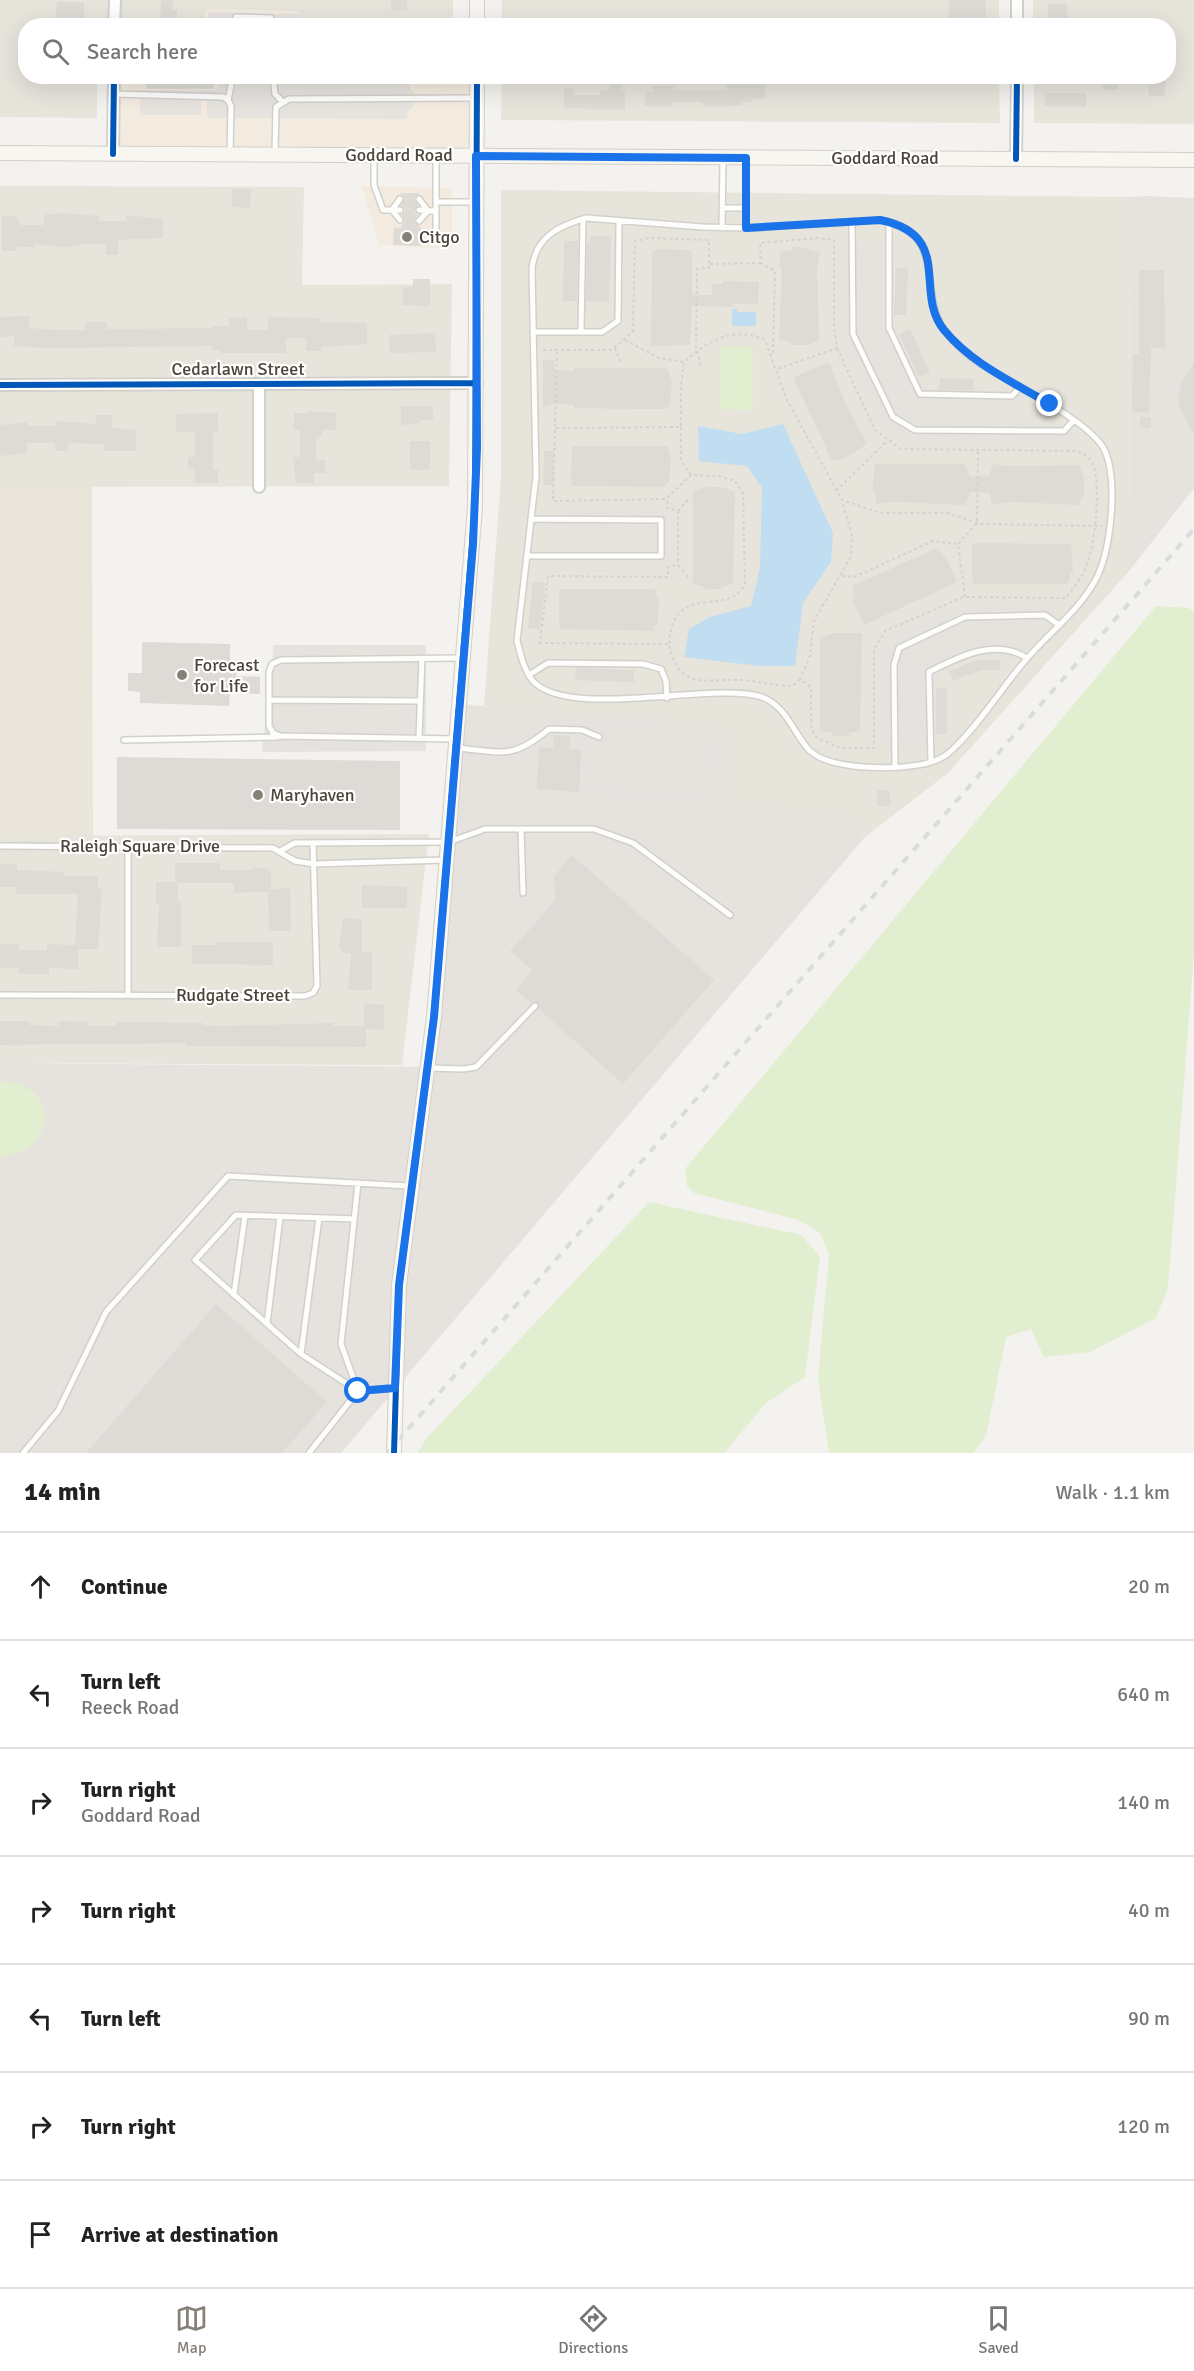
<!DOCTYPE html>
<html lang="en">
<head>
<meta charset="utf-8">
<style>
	body { margin:0; font-family:Signika,sans-serif; background:#f2f2f2; color:#222 }
	.stop { position:absolute; width:18px; height:18px; margin:-14px; border:4px solid #1a73e8; border-radius:50%; background:#fff }
	.stop.end { background:#1a73e8; border-color:#fff; box-shadow:0 2px 6px #0008 }
	.list { margin:0; padding:0; list-style:none }
	h2 { display:flex; justify-content:space-between; align-items:center; height:78px; margin:0; padding:0 24px; font-size:26px }
	h2 small { font-size:20px; font-weight:400; color:#767676 }
	.list li { display:grid; grid-template-columns:39px 1fr auto; gap:18px; align-items:center; box-sizing:border-box; height:108px; padding:0 24px; border-top:2px solid #e0e0e0 }
	.list b { display:block; font-size:22px; white-space:nowrap }
	.list p { margin:0; font-size:20px; white-space:nowrap; color:#767676 }
	.list em { font-size:20px; font-style:normal; color:#767676 }
	.icon { flex:none; width:33px; height:33px; fill:none; stroke:currentColor; stroke-width:2; stroke-linecap:round; stroke-linejoin:round }
	.map { position:relative; flex:none; width:1194px; height:1453px; overflow:hidden }
	.search { position:absolute; background:#fff; box-shadow:0 6px 24px #0002; left:18px; right:18px; top:18px; height:66px; display:flex; align-items:center; gap:15px; box-sizing:border-box; padding:0 21px; border-radius:24px; color:#767676; font-size:22px }
	.sheet { height:834px; background:#fff }
	nav { display:flex; justify-content:space-around; align-items:center; box-sizing:border-box; height:84px; border-top:2px solid #e0e0e0; background:#fff; font-size:16px; color:#767676 }
	nav a { display:grid; justify-items:center; gap:3px }
	nav .on { color:#868178 }
	.map>svg:first-child { display:block }
</style>
</head>
<body>
<div class="map">
<svg width="1194" height="1453" viewBox="0 0 1194 1453">
	<rect width="100%" height="100%" fill="#f4f2ee"/>
	<path fill="#e7e4dc" d="M0,0h453v25h-154v-12h-94v12l-179,1v50l71,1v41l-97,-1z
		M502,0h497v25l-497,1z
		M1033,0h161v124l-160,-1v-46l134,-1v-50l-135,-1z
		M502,77h497l1,46 -499,-3z
		M0,186l304,1 -2,98 150,-1 -3,202 -449,1z
		M501,190l628,7 1,373 -182,203 -83,64 -30,-25 -112,-8 3,-73 -242,-25 17,-229z
		M429,834l-27,231 -402,-2v-227z"/>
	<path fill="#f3ebdf" d="M206,9l91,2v14h16l-107,1z
		M114,77h363l-1,79 -363,-2z
		M362,186l90,2v61l-73,-4z"/>
	<path fill="#e6e2de" d="M1147,196l47,2v290l-64,82 -1,-373z
		M458,704l251,20 17,7 -2,73 111,8 30,25 -524,616h-341v-390l429,4z"/>
	<path fill="#eae5da" d="M92,486l1,350h-93v-349z"/>
	<path fill="#e1eecf" d="M721,346l32,1v63l-33,-1z
		M1156,606l32,2 6,3v341l-26,336 -12,30 -66,34 -46,5 -13,-28 -25,8 -20,99 -13,17h-144l-11,-74 11,-125 -9,-21 -21,-13 -105,-27 -7,-7 -2,-17z
		M0,1081c61,3 59,70 0,76z
		M649,1202l152,33 19,22 -15,120 -39,26 -42,50h-306l8,-14z"/>
	<path fill="#e6e3df" d="M208,12l91,2 -1,11 -90,1z
		M298,76v4h112v9l4,3v14l-6,5 -1,8 -200,-1v-17h-6v14h-61v-25h77l1,-13z
		M861,241h21l25,4v22h-13l-1,58 30,61 8,4 59,1v-4h13l16,9v18h17l1,12h9l9,-6 22,13v15l-169,-1 -8,-2 -18,-13 -45,-97v-91z
		M552,503h112l1,9 10,1 1,50 -11,1 -1,10 -120,-1v-43l8,-18z
		M966,600l90,1 -1,17 -8,12 -7,-5 -7,-1 -1,11h-6l1,12 -16,13 -37,-2 -33,16 -6,13v54l-14,9 -44,-5v-86l7,-20 31,-17z
		M274,645h152v106l-164,1z
		M556,721l27,1 18,10 5,-3 2,-8 101,7 2,11 9,1 -4,48 -9,1 -2,9 -116,-8 2,-38 -21,-3v-13l-16,-1 -1,13 -14,-1 -11,8 -15,5 -31,-3v-14l37,1 26,-20z"/>
	<path fill="#c0ddf1" d="M732,309h5l1,3h18v14h-24z
		M783,424l50,109 -2,29 -28,41 -8,63h-35l-76,-9 5,-28 21,-12 41,-11 9,-38 2,-80 -15,-22 -48,-5 -1,-35 44,8z"/>
	<path fill="#dedbd6" d="M161,0h12v10h4v16h-17z
		M391,0h16v10h-16z
		M949,0h37v19l-37,-1z
		M57,2h27v24h-30z
		M1048,4h19l1,22h-19z
		M146,76h68v13h-68z
		M1103,76h15v14h-15z
		M1147,76l18,3v17h-16z
		M609,81l12,1v9h4v19l-61,-2v-20l10,1v6h26v-5h9z
		M727,83h38v16h-14v3h-9v3l-22,2 -14,-1 -5,-4h-28v5l-28,-1v-14h8v-6h21l-1,4h54z
		M1045,93h41v14l-41,-1z
		M232,189h19l-1,19 -18,-1z
		M400,193h19l-5,5 4,7 -4,7 4,3 -4,6 7,7v18l-28,-1 1,-17h6l5,-7 -3,-7 3,-5 -4,-4 4,-7z
		M63,213l36,3v5h27v-6l37,4v19l-45,2v15h-12v-11h-27v2l-16,1 -29,-3v3h-17v4h-15v-35h15l3,9h24v-10z
		M590,236h21l-2,66 -23,-1 1,-59h3z
		M564,241h14l-1,60h-14z
		M792,247l16,1 1,2 11,2 -3,17 2,71 -11,5h-17v-3l-12,-2 3,-71h-2v-17l12,-2z
		M656,249l33,1 3,2v43h20v-11h11v-3l36,1 -1,22h-25v3l-41,-1 -2,39 -39,1 1,-94z
		M896,268h12l-2,47h-12z
		M1139,270h25l1,78h-14l-2,65 -17,-1 1,-58h6z
		M413,279h17v27l-27,-1v-18h10z
		M29,316v12l30,2h27v-8h21v7l105,-1v-2h17v-8l18,-1v13h21v-13l53,1v4l46,1v21l-46,3v4h-15v-13h-20v15h-65v-3h-9v-4l-167,2 -31,-2v-10l-14,1v-20z
		M910,329l20,43 -11,5 -20,-43z
		M435,333l1,19 -46,1 -1,-18z
		M543,360h11v10l20,1v-3h93l5,13 -2,24 -3,4h-32l-61,-1v-3l-20,-1 -11,3z
		M826,363l4,1 15,38 22,42 -24,15 -8,2 -5,-1 -5,-16 -31,-63 1,-4z
		M1194,363v72l-14,-26 -2,-12 3,-13z
		M940,378l34,1v11h-35z
		M401,406h32v14h-13v3l-19,2z
		M309,411l27,2v17h-14v7h-6v23h9v13h-11v10h-18l-3,-26h7v-27h-6v-17h15z
		M218,413v18l-5,1v38h5v13h-23v-14l-7,-1v-11h7v-25h-19v-18z
		M96,415h16v13l24,2v21h-32v-7l-36,-1v8h-13v-8h-28v10l-27,3v-31l27,-3v4h28v-5l41,3z
		M1140,417h11v11h-11z
		M410,441h20v29h-20z
		M572,446h95l4,12 -2,25h-3v4l-93,-1 -2,-3z
		M544,451h10l-1,34h-10z
		M875,464h90l5,13 19,-1 3,-12 16,2 71,-1 5,12v16l-5,12 -71,-3 -16,3 -3,-12 -19,-1 -5,13 -71,-3 -17,2 -2,-12h-3z
		M706,487h16l13,5 -2,92 -11,3v2h-17v-2l-12,-3v-92z
		M974,543l97,1 2,29h-3v8h-3v3h-93l-2,-4v-33z
		M937,548l9,10 11,24 -93,43 -12,-26 3,-1 -3,-12z
		M533,582l12,1 -5,47 -12,-2z
		M559,589h96l4,13 -2,24h-3v5l-93,-2 -2,-3z
		M833,633h29l-2,98 -11,2v3h-17v-3l-12,-2v-93z
		M142,642l88,2v16h7l-1,16 24,1v17l-30,-1 -1,13 -89,-3v-11l-12,-1v-18h14z
		M976,660h24v10h-19l-28,11 -4,-10z
		M576,668l58,2v12l-59,-2z
		M947,687v47h-11v-46z
		M554,735l16,1v13l11,1 -2,42 -42,-3 2,-42 14,1z
		M117,757l283,4v69l-283,-1z
		M877,790l13,1v15h-13z
		M572,855l142,125 -91,104 -84,-75 -1,-7 -7,1 -15,-13 16,-20 -22,-19 46,-51 -2,-24z
		M175,863h45v7h33v-3l18,2v20l19,-1 1,43h-22l-1,-39 -34,1v-10h-56v19h3v45h-24l2,-43h-3v-22h19z
		M0,864h17v6l47,2v4h34v13h4l-4,60h-20v20l-29,-1v6h-31v-6h-18v-24h19v6h28v-6l28,1 3,-51h-62v-7h-16z
		M362,885l45,2v21h-45z
		M343,918l19,1v33h10v38h-24l3,-37h-9v-4h-3z
		M217,942h56v23l-81,-1v-19h25z
		M364,1003l20,2v25l-18,-1v18l-180,-1v-3l-186,2v-24h29v4l29,1 1,-4 7,-1 23,1 -1,4h29v-4l86,1v2l20,1 111,-3 -1,3h31z
		M216,1304l111,98 -45,51h-196z"/>
	<g fill="none" stroke-linecap="round" stroke-linejoin="round">
		<defs>
			<path id="lane" d="M234,26l2,-9 35,1 2,8
				M273,76l2,18 7,7
				M114,94l109,3 5,3 3,6 -1,47
				M228,100l5,-24
				M275,153l1,-46 13,-8 187,-1
				M374,157v28l9,25h9l8,-11
				M746,158v70
				M419,199l9,12 -9,10
				M436,202h40
				M722,208h24
				M400,210h-8l8,10
				M419,210l17,1v-54
				M586,218l117,9 43,1 134,-8c59,12 43,50 56,93 5,18 27,39 42,49 30,21 114,59 127,89 13,30 6,95 -7,124 -16,34 -50,58 -74,87 -24,28 -45,63 -72,88 -5,5 -14,10 -21,12 -27,9 -101,9 -122,-12 -16,-18 -23,-44 -47,-53 -50,-16 -195,24 -230,-17 -9,-12 -11,-25 -15,-39l19,-165 -4,-208c4,-31 26,-42 54,-50z
				M852,221l1,113 40,83 22,13 149,1 9,-10
				M889,222v106l31,66 92,2 8,-9
				M436,228v-17
				M722,228l1,-69
				M533,332h69l16,-11 1,-100
				M581,332l2,-113
				M529,556h132v-36l-128,-1
				M529,675l19,-12 95,1 18,5 5,12 1,17
				M269,700l151,1
				M419,738l3,-80
				M456,739l-176,-3 -7,-3 -4,-7v-54l3,-8 9,-4 181,-2
				M124,740l154,-3
				M457,748c45,4 55,12 92,-19l33,1 17,7
				M931,762l-2,-90c31,-16 66,-34 98,-14
				M895,767l-1,-102 5,-17 66,-31 80,-2 14,10
				M521,829l2,64
				M0,846l273,2 22,13 19,3 131,-4
				M128,846v149
				M280,851l15,-8 154,-1 36,-13h109l39,14 97,72
				M0,995l305,1 8,-3 4,-7 -4,-143
				M429,1068l34,1 13,-2 59,-61
				M358,1183l-17,161 17,47 37,-3
				M234,1294l11,-78
				M267,1324l13,-107
				M301,1354l18,-136
				M23,1453l35,-42 48,-99 122,-136 182,10
				M309,1453l49,-62 -57,-37 -106,-94 41,-45 118,4"/>
			<path id="street" d="M114,26l1,-26
				M1017,26v-26
				M113,154l1,-78
				M1016,159l1,-83
				M259,384v103
				M0,385l477,-2"/>
			<path id="secondary" d="M477,26v-26
				M0,153l1194,7
				M394,1453l5,-168 35,-268 41,-510 2,-431"/>
		</defs>
		<use href="#lane" stroke="#d2d0cb" stroke-width="8"/>
		<use href="#street" stroke="#d2d0cb" stroke-width="14"/>
		<use href="#secondary" stroke="#d3cfc5" stroke-width="16"/>
		<path stroke="#d3d2cc" stroke-width="2" stroke-dasharray="3 3" stroke-linecap="butt" d="M710,264l51,-1
			M625,340l34,18 25,4c24,-22 50,-36 81,-22l21,58 56,102 39,13h67l33,11 121,2
			M615,348l6,15
			M837,348l38,82 26,19 176,2c5,3 12,5 15,11 10,19 3,85 -6,105 -4,11 -14,22 -20,31l-103,-1 -78,34 -11,19v98h-34l-26,-12 -3,-12v-37l-11,-8 10,-23 4,-35 37,-65 1,-20 -10,-36
			M543,350h69l21,-19 2,-90 15,-3 59,2v28l-12,1 -1,78 5,20
			M557,352l-4,149 115,-2
			M773,353l2,-82 -14,-8 -1,-20 58,-5 16,2v88l3,20 -60,21
			M681,427v34l10,14
			M556,428l125,-1v-41l3,-24
			M836,491l51,-50
			M678,511l12,-14
			M842,576l12,1 79,-36 25,3
			M688,577l-10,-12 -10,2v10l-120,-1 -8,67 129,1c11,53 44,31 82,37 15,2 27,5 42,5l7,-7
			M965,597l-7,-53 19,-21 1,-73
			M669,644c5,-66 57,-24 76,-60l-2,-91 -8,-12 -16,-5 -28,-1 -23,22 -1,11 11,3v54"/>
		<use href="#lane" stroke="#fdfdfc" stroke-width="5"/>
		<use href="#street" stroke="#fdfdfc" stroke-width="10"/>
		<use href="#secondary" stroke="#f7f6f1" stroke-width="14"/>
		<path stroke="#dbdbda" stroke-width="4" stroke-dasharray="8 8" stroke-linecap="butt" d="M387,1453l807,-924"/>
		<defs>
			<path id="cycleway" d="M113,154l1,-78
				M1016,159l1,-83
				M0,385l477,-2
				M394,1453l5,-168 35,-268 41,-510 2,-431"/>
		</defs>
		<use href="#cycleway" stroke="#fff" stroke-width="10"/>
		<use href="#cycleway" stroke="#0057b8" stroke-width="6"/>
	</g>
	<g fill="none" stroke-linecap="round" stroke-linejoin="round">
		<path stroke="#1a73e8" stroke-width="8" d="M358,1391l37,-3 4,-103 35,-268 39,-473 4,-96 -1,-292 270,2v70l134,-8c75,15 33,72 64,110 28,34 69,52 106,74"/>
	</g>
	<g fill="#868178" stroke="#fff" stroke-width="2">
		<circle cx="407" cy="237" r="6"/>
		<circle cx="182" cy="675" r="6"/>
		<circle cx="258" cy="795" r="6"/>
	</g>
	<g text-anchor="middle" stroke-width="4.5" stroke-linejoin="round" paint-order="stroke">
		<g font-size="18" fill="#4b4439" stroke="#fff">
			<text x="399" y="161">Goddard Road</text>
			<text x="885" y="164">Goddard Road</text>
			<text x="238" y="375">Cedarlawn Street</text>
			<text x="140" y="852">Raleigh Square Drive</text>
			<text x="233" y="1001">Rudgate Street</text>
		</g>
		<g font-size="18" fill="#4b4439" stroke="#fff" text-anchor="start">
			<text x="419" y="243">Citgo</text>
			<text x="194" y="671">Forecast<tspan x="194" dy="21">for Life</tspan></text>
			<text x="270" y="801">Maryhaven</text>
		</g>
	</g>
</svg>
<div class="stop" style="left:358px;top:1391px"></div>
<div class="stop end" style="left:1050px;top:404px"></div>
<div class="search"><svg class="icon" aria-label="search" viewBox="0 0 24 24"><circle cx="10" cy="10" r="6"/><path d="M15 15l6 6"/></svg>Search here</div>
</div>
<section class="sheet">
<h2>14 min<small>Walk · 1.1 km</small></h2>
<ul class="list">
<li><svg class="icon" aria-label="ahead" viewBox="0 0 24 24"><path d="M12 20V5M6 11l6-6 6 6"/></svg><div><b>Continue</b></div><em>20 m</em></li>
<li><svg class="icon" aria-label="left" viewBox="0 0 24 24"><path d="M17 20v-9H6M10 6l-5 5 5 5"/></svg><div><b>Turn left</b><p>Reeck Road</p></div><em>640 m</em></li>
<li><svg class="icon" aria-label="right" viewBox="0 0 24 24"><path d="M7 20v-9h11M14 6l5 5-5 5"/></svg><div><b>Turn right</b><p>Goddard Road</p></div><em>140 m</em></li>
<li><svg class="icon" aria-label="right" viewBox="0 0 24 24"><path d="M7 20v-9h11M14 6l5 5-5 5"/></svg><div><b>Turn right</b></div><em>40 m</em></li>
<li><svg class="icon" aria-label="left" viewBox="0 0 24 24"><path d="M17 20v-9H6M10 6l-5 5 5 5"/></svg><div><b>Turn left</b></div><em>90 m</em></li>
<li><svg class="icon" aria-label="right" viewBox="0 0 24 24"><path d="M7 20v-9h11M14 6l5 5-5 5"/></svg><div><b>Turn right</b></div><em>120 m</em></li>
<li><svg class="icon" aria-label="arrive" viewBox="0 0 24 24"><path d="M6 21V4h12l-3 4 3 4H6"/></svg><div><b>Arrive at destination</b></div></li>
</ul>
</section>
<nav>
<a class="on"><svg class="icon" aria-label="map" viewBox="0 0 24 24"><path d="M3 6l6-2 6 2 6-2v14l-6 2-6-2-6 2zM9 4v14M15 6v14"/></svg>Map</a>
<a><svg class="icon" aria-label="directions" viewBox="0 0 24 24"><path d="M12 3l9 9-9 9-9-9zM9 14v-3h6M13 9l2 2-2 2"/></svg>Directions</a>
<a><svg class="icon" aria-label="saved" viewBox="0 0 24 24"><path d="M7 4h10v16l-5-4-5 4z"/></svg>Saved</a>
</nav>
</body>
</html>
